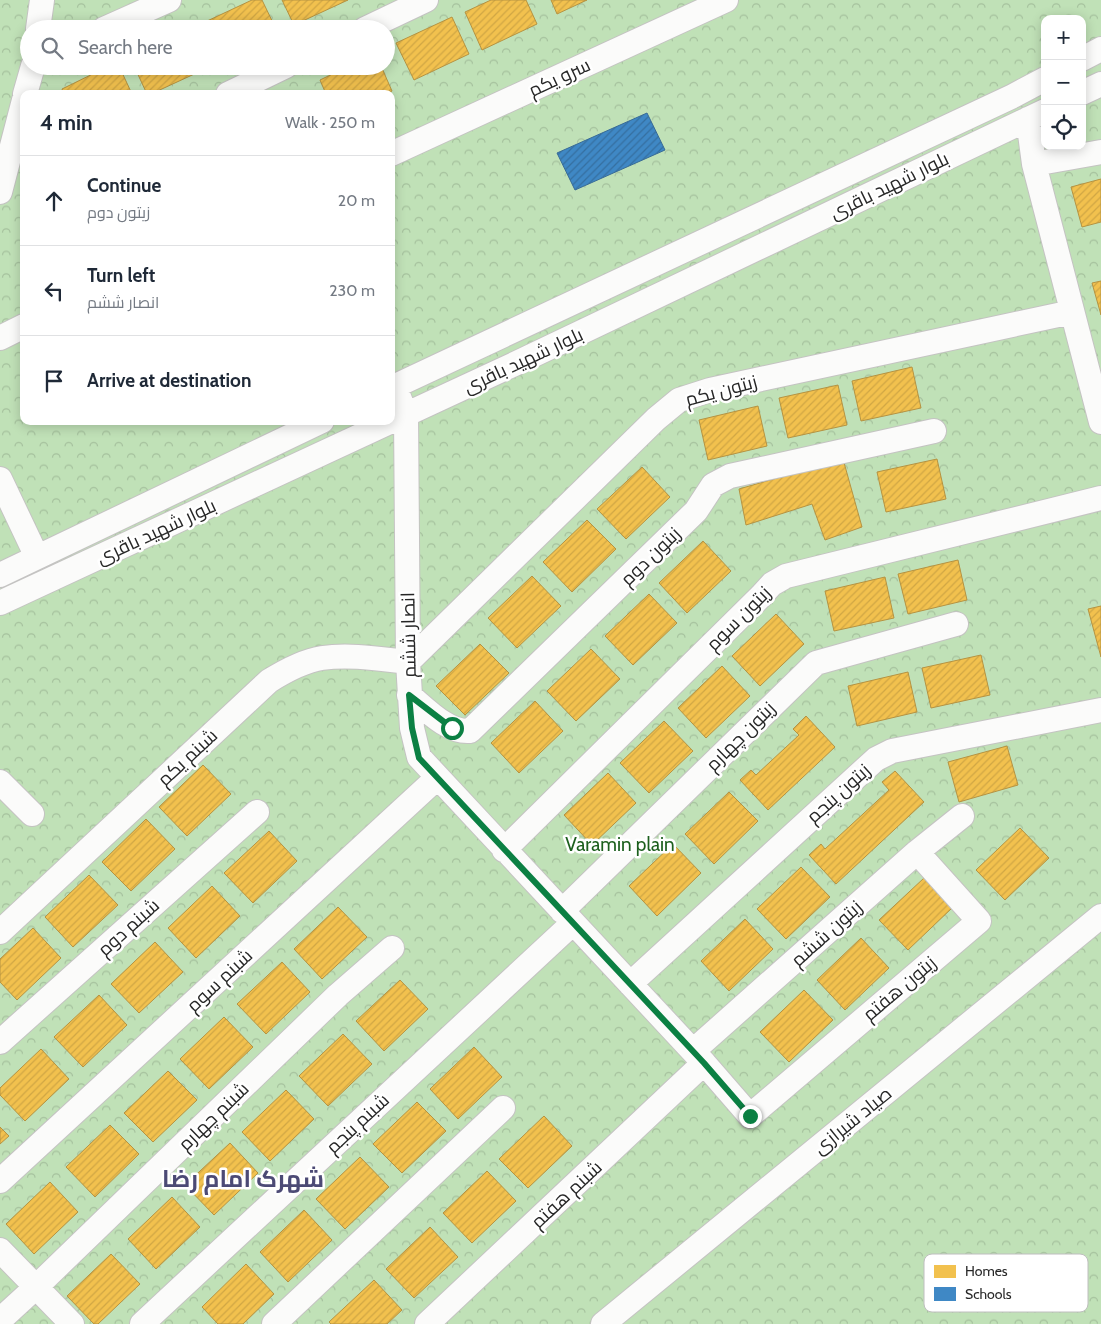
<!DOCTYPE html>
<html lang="en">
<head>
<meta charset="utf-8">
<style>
	body { margin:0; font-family:Cabin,Cairo,sans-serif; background:#f6f6f7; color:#1f2937 }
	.controls { position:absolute; right:15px; top:15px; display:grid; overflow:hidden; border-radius:10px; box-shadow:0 2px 12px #0003 }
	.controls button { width:45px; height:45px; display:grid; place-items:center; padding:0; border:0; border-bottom:1px solid #e0e1e3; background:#fff; color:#1f2937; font:25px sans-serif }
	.stop { position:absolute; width:15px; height:15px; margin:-11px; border:4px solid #0b8043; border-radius:50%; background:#fff }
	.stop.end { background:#0b8043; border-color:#fff; box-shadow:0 1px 5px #0008 }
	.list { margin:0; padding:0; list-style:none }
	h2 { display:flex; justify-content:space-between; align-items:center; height:65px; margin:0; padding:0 20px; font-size:21px }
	h2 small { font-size:16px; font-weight:400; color:#747a83 }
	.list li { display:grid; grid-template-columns:32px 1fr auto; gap:15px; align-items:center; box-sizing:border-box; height:90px; padding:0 20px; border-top:1px solid #e0e1e3 }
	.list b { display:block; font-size:19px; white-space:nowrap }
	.list p { margin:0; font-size:16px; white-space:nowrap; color:#747a83 }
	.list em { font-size:16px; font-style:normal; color:#747a83 }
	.icon { flex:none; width:28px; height:28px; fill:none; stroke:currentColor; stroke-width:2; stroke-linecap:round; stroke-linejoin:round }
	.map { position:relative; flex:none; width:1101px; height:1324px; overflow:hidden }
	.search { position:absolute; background:#fff; box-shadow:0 2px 12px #0003; left:20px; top:20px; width:375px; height:55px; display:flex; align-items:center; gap:12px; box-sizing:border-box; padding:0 18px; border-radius:28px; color:#747a83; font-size:19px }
	.panel { position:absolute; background:#fff; box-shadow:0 2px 12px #0003; left:20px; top:90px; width:375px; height:335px; border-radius:10px }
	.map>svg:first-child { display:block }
</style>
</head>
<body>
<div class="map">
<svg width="1101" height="1324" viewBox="0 0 1101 1324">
	<defs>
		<pattern id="forest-crowns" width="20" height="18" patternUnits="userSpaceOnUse" patternTransform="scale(1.25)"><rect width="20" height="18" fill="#c0e1b7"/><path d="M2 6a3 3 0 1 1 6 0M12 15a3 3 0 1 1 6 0" fill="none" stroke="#a5c19d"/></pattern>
		<pattern id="homes-hatch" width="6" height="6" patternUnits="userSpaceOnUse" patternTransform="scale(1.25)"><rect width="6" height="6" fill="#f2c14e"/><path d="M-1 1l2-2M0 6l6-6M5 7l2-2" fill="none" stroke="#d0a644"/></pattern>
		<pattern id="schools-hatch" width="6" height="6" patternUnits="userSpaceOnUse" patternTransform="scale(1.25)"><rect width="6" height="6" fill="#3f88c5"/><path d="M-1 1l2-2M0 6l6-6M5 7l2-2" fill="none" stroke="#356fa0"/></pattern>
	</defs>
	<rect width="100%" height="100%" fill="#e6e4dc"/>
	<path fill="url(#forest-crowns)" fill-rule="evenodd" d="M0,0h1101v1324h-1101zM1045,19h37v127h-37zM29,29h357v37h-357zM24,94h367v327h-367z"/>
	<path fill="url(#homes-hatch)" stroke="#b59342" d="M252,0h10l14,29h-68l-3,-7z
		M282,0h66l-54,25z
		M491,0h35l11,24 -55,26 -17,-38z
		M551,0h36l-30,14z
		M452,17l17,37 -55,26 -18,-37z
		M109,66h10l13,28h-68l-2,-5z
		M134,66h67l2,4 -52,24h-4z
		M349,66h32l11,25 -5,3h-61l-6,-14z
		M1101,179v43l-19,5 -11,-40z
		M1101,281v34l-9,-32z
		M912,367l9,41 -60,13 -9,-40z
		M838,385l9,40 -59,13 -9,-40z
		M758,406l9,40 -59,14 -9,-40z
		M843,459l19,68 -37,13 -13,-36 -66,21 -7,-36z
		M937,459l9,40 -60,13 -9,-40z
		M642,467l28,30 -44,42 -29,-30z
		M587,520l29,29 -44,43 -29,-30z
		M703,541l28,30 -44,42 -28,-30z
		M958,560l9,40 -59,14 -10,-40z
		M532,576l29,30 -44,42 -29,-30z
		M885,577l9,41 -60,13 -9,-40z
		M649,594l28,29 -44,42 -28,-29z
		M1101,606v51l-13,-48z
		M776,614l28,30 -44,42 -28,-30z
		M480,644l29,29 -44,42 -29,-29z
		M591,649l29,30 -44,42 -29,-30z
		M981,655l9,40 -59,13 -9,-40z
		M722,666l28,30 -44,42 -28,-30z
		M908,672l9,40 -60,14 -9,-40z
		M535,701l28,30 -44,42 -28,-30z
		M806,716l29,31 -67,63 -28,-30 11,-10 5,5 43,-40 -6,-6z
		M664,721l29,30 -44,42 -29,-30z
		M1007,746l11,39 -59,17 -11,-40z
		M203,765l28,29 -44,42 -28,-29z
		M895,771l29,31 -88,82 -27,-29 12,-11 4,5 64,-59 -7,-8z
		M608,773l28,30 -44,42 -28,-30z
		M729,792l29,29 -44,43 -29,-30z
		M146,819l29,30 -44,42 -29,-29z
		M1020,828l29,30 -44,42 -29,-30z
		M269,831l28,30 -44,42 -29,-30z
		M673,844l28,29 -44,43 -28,-30z
		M801,867l29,30 -44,42 -29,-30z
		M89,875l29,30 -45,42 -28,-30z
		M924,878l28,30 -44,42 -29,-30z
		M212,886l28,30 -44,42 -28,-30z
		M338,907l29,30 -45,42 -28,-30z
		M745,919l28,30 -44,42 -28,-30z
		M33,928l28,30 -44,42 -17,-18v-23z
		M861,938l28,30 -44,42 -28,-30z
		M155,942l28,30 -44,41 -28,-29z
		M282,962l28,30 -44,42 -29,-30z
		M400,980l28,29 -44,42 -28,-30z
		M804,990l29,30 -44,42 -29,-30z
		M99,995l28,30 -44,42 -29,-30z
		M224,1017l29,30 -44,42 -29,-30z
		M343,1034l29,30 -44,42 -29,-30z
		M474,1047l28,30 -44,42 -28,-30z
		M41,1049l28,30 -44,42 -25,-26v-7z
		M168,1071l29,29 -44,42 -29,-29z
		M286,1090l28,29 -44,42 -28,-29z
		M417,1102l29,29 -44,42 -29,-29z
		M544,1116l28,30 -44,42 -29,-29z
		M110,1125l29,29 -44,43 -29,-30z
		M0,1127l9,9 -9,8z
		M230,1143l28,30 -44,42 -29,-30z
		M360,1157l29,30 -44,42 -29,-30z
		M487,1171l29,30 -44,42 -29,-30z
		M50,1182l28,30 -44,42 -28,-30z
		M172,1197l28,30 -44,42 -28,-30z
		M304,1210l28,30 -44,42 -28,-30z
		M430,1227l28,30 -44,41 -28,-29z
		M111,1254l29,30 -42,40h-4l-27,-28z
		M246,1264l28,30 -31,30h-25l-16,-17z
		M374,1280l28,30 -15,14h-56l-2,-2z"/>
	<path fill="url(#schools-hatch)" stroke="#386b96" d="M647,113l18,37 -90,40 -18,-37z"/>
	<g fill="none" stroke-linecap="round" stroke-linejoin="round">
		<defs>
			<path id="minor" d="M38,29l4,-29
				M104,29l65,-29
				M365,29l61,-29
				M1082,59l19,-10
				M1082,93l19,-9
				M25,94l8,-28
				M228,94l58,-28
				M1028,119l6,45 67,258
				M391,154l335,-154
				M1034,164l67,-12
				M0,192l24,-92
				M0,338l24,-12
				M395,387l11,28 2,247 4,66 7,29 285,306 46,53 229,-195 -62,-69
				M391,388l622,-292 32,-17
				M0,479l37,78
				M0,575l322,-154
				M0,603l521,-242 524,-250
				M409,695c17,14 39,38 61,36l226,-220 17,-26 17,-9 204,-45
				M0,782l32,32
				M504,850l257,-254 11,-12 14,-8 315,-78
				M562,911l254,-248 140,-39
				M0,932l269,-251c16,-10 34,-20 53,-23 28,-4 58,1 86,4l248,-243 23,-19 31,-10 362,-78
				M630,984l246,-225 16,-8 209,-41
				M0,1042l257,-230
				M693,1051l224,-199 45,-36
				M0,1181l437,-403
				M0,1250l72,74
				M0,1320l36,-33 302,-292 54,-47
				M142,1324l431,-401
				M274,1324l229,-216
				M427,1324l277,-261
				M603,1324l498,-408"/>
		</defs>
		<use href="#minor" stroke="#c4c3c2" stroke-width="26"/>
		<use href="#minor" stroke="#fbfbfa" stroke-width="24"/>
	</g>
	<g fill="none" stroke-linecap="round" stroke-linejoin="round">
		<path stroke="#0b8043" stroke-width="6" d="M452,728l-43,-33 3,33 7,30 285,305 46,53"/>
	</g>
	<g text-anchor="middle" stroke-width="5" stroke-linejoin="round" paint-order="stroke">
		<g font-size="19" fill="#272727" stroke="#fff">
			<text transform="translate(559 77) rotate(-25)" y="7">سرو یکم</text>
			<text transform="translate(889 185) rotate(-26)" y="7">بلوار شهید باقری</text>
			<text transform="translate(523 360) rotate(-25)" y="7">بلوار شهید باقری</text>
			<text transform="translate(721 390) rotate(-15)" y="7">زیتون یکم</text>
			<text transform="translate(156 531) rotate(-25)" y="7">بلوار شهید باقری</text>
			<text transform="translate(650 556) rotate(-44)" y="7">زیتون دوم</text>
			<text transform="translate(738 618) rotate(-45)" y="7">زیتون سوم</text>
			<text transform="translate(408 635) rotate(-91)" y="7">انصار ششم</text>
			<text transform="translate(740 736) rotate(-45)" y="7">زیتون چهارم</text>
			<text transform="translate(187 757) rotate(-43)" y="7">شبنم یکم</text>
			<text transform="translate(838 793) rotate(-42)" y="7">زیتون پنجم</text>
			<text transform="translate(128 927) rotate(-42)" y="7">شبنم دوم</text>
			<text transform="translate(826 933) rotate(-42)" y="7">زیتون ششم</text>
			<text transform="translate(219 980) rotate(-43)" y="7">شبنم سوم</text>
			<text transform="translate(899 988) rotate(-40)" y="7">زیتون هفتم</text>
			<text transform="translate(213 1116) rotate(-44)" y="7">شبنم چهارم</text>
			<text transform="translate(852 1120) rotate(-39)" y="7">صیاد شیرازی</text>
			<text transform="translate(357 1123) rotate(-43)" y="7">شبنم پنجم</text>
			<text transform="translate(566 1194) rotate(-43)" y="7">شبنم هفتم</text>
		</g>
		<g font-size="19" fill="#1c5f1d" stroke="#fff">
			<text x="620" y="851">Varamin plain</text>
		</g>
		<g font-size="24" font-weight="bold" fill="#4c4a75" stroke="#fff">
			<text x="243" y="1187">شهرک امام رضا</text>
		</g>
	</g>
	<rect x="924" y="1254" width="164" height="58" rx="8" fill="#fff" stroke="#bebebe" stroke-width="1"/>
	<rect x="934" y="1265" width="22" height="13" fill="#f2c14e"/>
	<rect x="934" y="1287" width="22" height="14" fill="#3f88c5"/>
	<g font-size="14" fill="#272727">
		<text x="965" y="1276">Homes</text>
		<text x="965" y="1299">Schools</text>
	</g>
</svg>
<div class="controls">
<button>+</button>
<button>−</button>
<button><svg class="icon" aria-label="locate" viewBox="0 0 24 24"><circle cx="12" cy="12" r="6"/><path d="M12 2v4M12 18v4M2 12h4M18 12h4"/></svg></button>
</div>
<div class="stop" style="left:452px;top:728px"></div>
<div class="stop end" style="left:750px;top:1116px"></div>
<div class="search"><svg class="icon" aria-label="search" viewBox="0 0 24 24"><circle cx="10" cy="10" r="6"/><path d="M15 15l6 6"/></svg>Search here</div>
<section class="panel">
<h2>4 min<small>Walk · 250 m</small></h2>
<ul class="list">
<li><svg class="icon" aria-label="ahead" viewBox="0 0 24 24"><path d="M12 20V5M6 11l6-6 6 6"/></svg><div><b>Continue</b><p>زیتون دوم</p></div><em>20 m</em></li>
<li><svg class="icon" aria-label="left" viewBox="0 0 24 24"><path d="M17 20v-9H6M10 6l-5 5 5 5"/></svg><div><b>Turn left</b><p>انصار ششم</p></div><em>230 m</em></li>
<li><svg class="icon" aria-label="arrive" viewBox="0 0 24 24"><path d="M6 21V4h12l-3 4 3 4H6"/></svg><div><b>Arrive at destination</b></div></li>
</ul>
</section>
</div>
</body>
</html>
